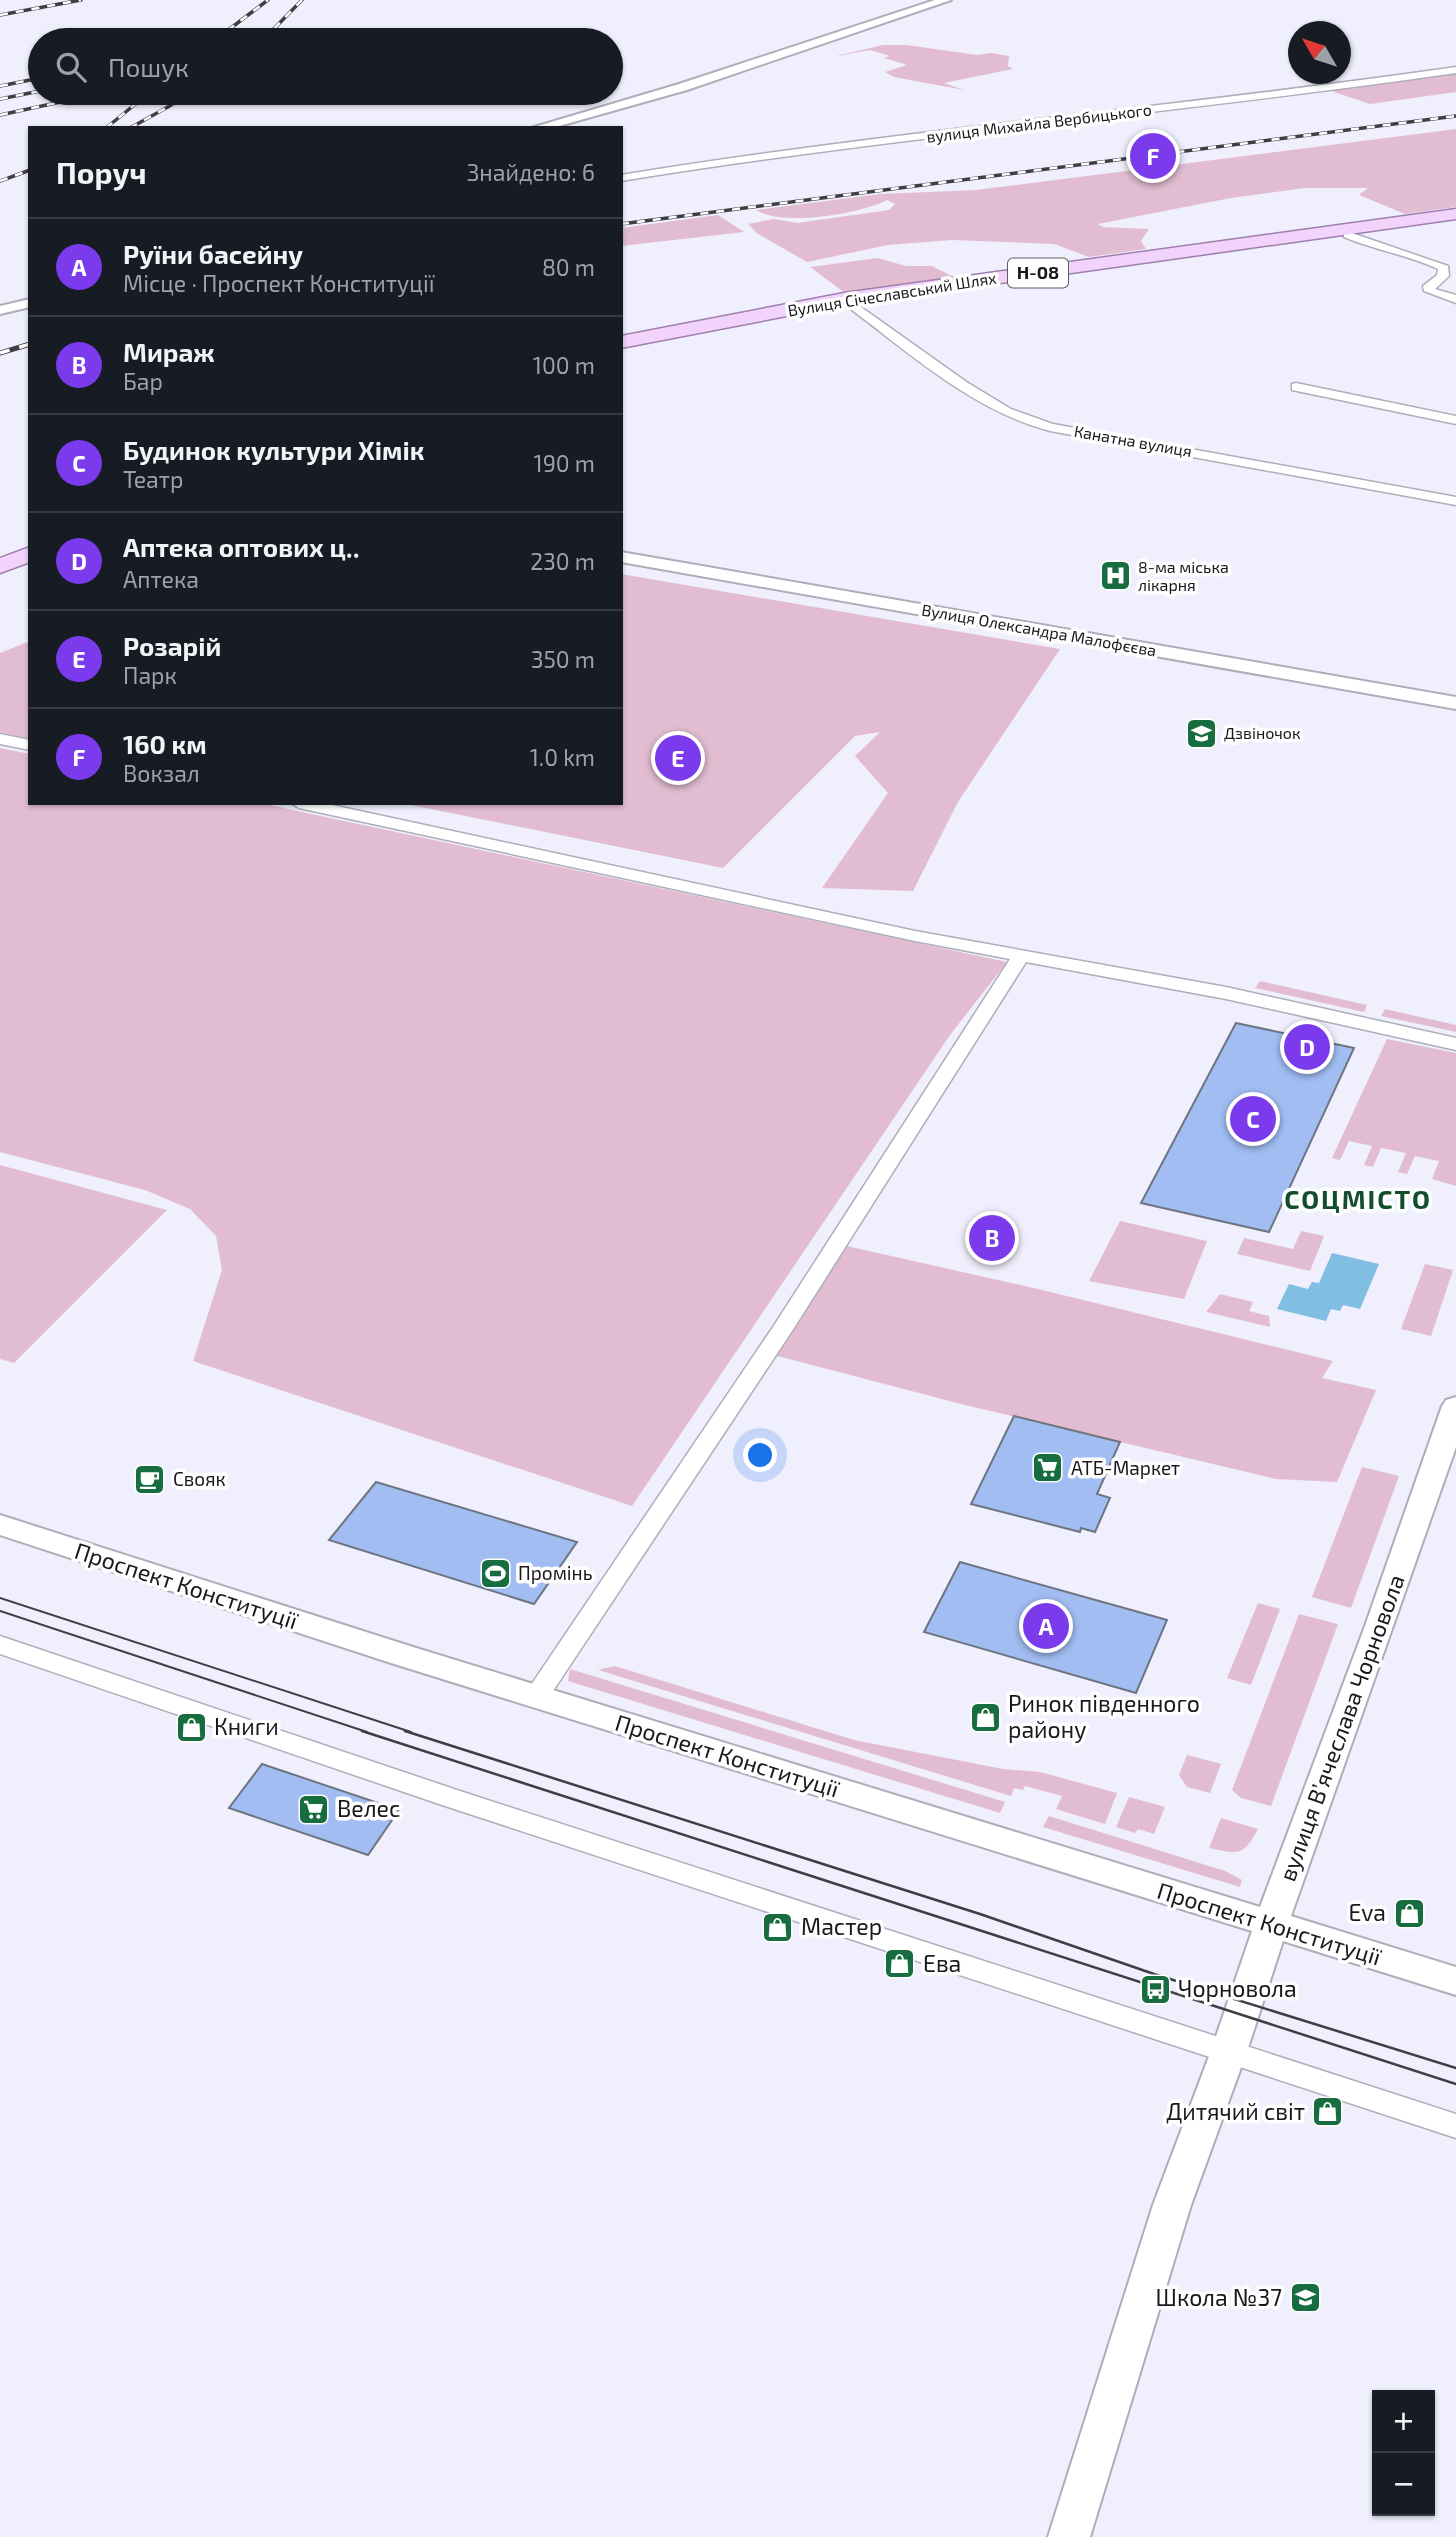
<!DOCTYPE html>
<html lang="uk">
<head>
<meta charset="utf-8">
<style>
	body { margin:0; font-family:"Exo 2",sans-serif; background:#20242c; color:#f1f3f6 }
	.controls { position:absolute; right:21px; bottom:21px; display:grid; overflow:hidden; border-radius:0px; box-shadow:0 2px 5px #0004 }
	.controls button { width:63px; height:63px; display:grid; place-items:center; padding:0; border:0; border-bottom:2px solid #363941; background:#171b24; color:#f1f3f6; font:35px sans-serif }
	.compass { position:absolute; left:1288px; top:21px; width:63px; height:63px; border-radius:50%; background:#171b24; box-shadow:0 2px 5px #0004; rotate:309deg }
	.you { position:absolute; left:761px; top:1456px; width:24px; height:24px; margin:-18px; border:5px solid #fff; border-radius:50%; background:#1a73e8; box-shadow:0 0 0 10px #1a73e833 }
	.badge { display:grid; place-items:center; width:46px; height:46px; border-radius:50%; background:#7c3aed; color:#fff; font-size:23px; font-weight:700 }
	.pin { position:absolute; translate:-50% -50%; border:4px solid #fff; box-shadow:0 2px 7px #0006 }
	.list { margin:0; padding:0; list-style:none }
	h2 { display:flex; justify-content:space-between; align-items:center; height:91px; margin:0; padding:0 28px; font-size:30px }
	h2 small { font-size:23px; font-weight:400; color:#9ea1a6 }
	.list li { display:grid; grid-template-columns:46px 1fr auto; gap:21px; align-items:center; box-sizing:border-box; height:98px; padding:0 28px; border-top:2px solid #363941 }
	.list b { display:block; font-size:26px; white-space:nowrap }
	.list p { margin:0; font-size:23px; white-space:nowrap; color:#9ea1a6 }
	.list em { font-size:23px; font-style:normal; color:#9ea1a6 }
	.icon { flex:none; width:38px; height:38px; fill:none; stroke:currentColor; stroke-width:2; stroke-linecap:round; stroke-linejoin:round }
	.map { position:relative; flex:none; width:1456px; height:2537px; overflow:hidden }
	.search { position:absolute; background:#171b24; box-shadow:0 2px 5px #0004; left:28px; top:28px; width:595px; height:77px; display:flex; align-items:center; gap:18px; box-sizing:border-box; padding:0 24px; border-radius:38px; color:#9ea1a6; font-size:26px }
	.panel { position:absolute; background:#171b24; box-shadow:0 2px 5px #0004; left:28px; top:126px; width:595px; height:679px; border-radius:0px }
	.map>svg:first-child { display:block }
</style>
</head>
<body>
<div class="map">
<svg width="1456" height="2537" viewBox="0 0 1456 2537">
	<rect width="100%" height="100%" fill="#f0effd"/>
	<path fill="#e2bdd2" d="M883,45h24l70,10 14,-2 18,3 -1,10 5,3 -69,14 20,7 -70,-13 -9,-5 22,-7 -23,-7 6,-2 -20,-6 -38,7z
		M1456,71v21l-86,12 -36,-12 2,-4z
		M1456,129v78l-51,7 -46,-19 9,-7h-63l-74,10 -133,26 5,3 46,2 -8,12 5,8 -57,8 -35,-13 -102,-4 -64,5 -81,17 -49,-28 -10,-10 26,-5 23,4 92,-13 6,-6 -8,-4c-27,14 -104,27 -131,10l124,-16 96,-4z
		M718,215l26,17 -123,14v-18z
		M878,258l28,8h26l22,11 -109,16 -35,-26z
		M621,574l439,75 -102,153 -45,89 -91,-3 66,-95 -33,-37 25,-24 -25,4 -132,132 -322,-65h220z
		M30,641v98l-30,-7v-79z
		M0,748l30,6v49h230l747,159 -57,73 -318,471 -439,-145 29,-91 -6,-34 -26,-27 -45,-19 -145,-38z
		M1260,981l107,24 -3,7 -109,-24z
		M1385,1009l71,16v7l-75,-16z
		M1387,1039l69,14v133l-24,-7 7,-18 -24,-5 -8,18 -9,-2 8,-19 -25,-5 -8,19 -9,-2 8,-19 -23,-5 -9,19 -8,-2z
		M0,1165l167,45 -153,153 -14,-4z
		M1120,1221l87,20 -23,58 -95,-18z
		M1301,1231l23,5 -14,35 -73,-17 7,-16 49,11z
		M838,1244l200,45 295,72 -11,17 54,12 -39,92 -61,-3 -311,-74 -199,-52z
		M1425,1264l28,6 -22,66 -30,-7z
		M1220,1294l33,8 -4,9 20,5 1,11 -64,-15z
		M1362,1467l37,9 -48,132 -39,-11z
		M1258,1603l22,6 -29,76 -24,-7z
		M1299,1614l39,10 -67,182 -30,-8 -9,-8z
		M615,1666l239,74 149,29 37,3 77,21 -12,31 -49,-15 6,-13 -37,-10 -2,4 -9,-2 -3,8 -413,-126z
		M570,1669l435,133 -5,11 -432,-132z
		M1187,1755l34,9 -11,29 -23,-6 -8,-12z
		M1129,1797l36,10 -11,27 -16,-5 -3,4 -19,-6z
		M1049,1816l176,55 17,9 -2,7 -197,-60z
		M1221,1818l37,11c-15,28 -20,25 -49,19z"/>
	<path fill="#81bee3" d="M1332,1253l47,11 -19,45 -17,-4 -3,6 -9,-2 -5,12 -49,-12 12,-25 19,5 4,-7 7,1z"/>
	<path fill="#a1bdf2" stroke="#6e7580" stroke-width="2" d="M1236,1023l118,25 -85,184 -128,-29z
		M1014,1416l106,26 -23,52 13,4 -15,34 -14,-4 -1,4 -109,-28z
		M376,1482l201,60 -43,62 -205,-64z
		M960,1562l207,58 -31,73 -212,-61z
		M262,1764l137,46 -31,45 -139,-47z"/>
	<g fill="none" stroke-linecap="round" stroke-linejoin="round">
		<defs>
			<path id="minor" d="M1456,67v6c-278,40 -558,63 -835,108v-6c277,-45 557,-68 835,-108z
				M1344,233h8l96,33 1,10 -14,13 21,6v8l-32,-12 -1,-5 14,-11 1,-6c-30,-14 -63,-19 -94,-32z
				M844,295l124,88 43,26 42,15 403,73v8l-406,-74c-80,-21 -145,-82 -210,-130l-2,-2z
				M1296,383l160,33v8l-164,-34v-6z
				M0,734l30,6v10l-30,-6z
				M291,803h32l592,128 311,56 230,51v12l-230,-51 -200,-37 -232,366 -249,375 -9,3 -9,-3 -4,-6 4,-6 246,-364 237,-368 -95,-18 -616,-133z
				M0,1636l460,155 996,323v24l-1014,-333 -442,-151z"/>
			<path id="tertiary" d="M935,0h16l-264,90 -135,38h-21l148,-44z
				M30,299v8l-30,7v-8z
				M621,552l835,145v12l-835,-147z
				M1456,1397v50l-165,469 165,51v28l-173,-54 -36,110 -56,154 -101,332h-42l105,-332 58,-154 41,-120 -861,-268 -391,-128v-20l413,132 847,260 105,-281 77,-220 4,-6z"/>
			<path id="primary" d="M1456,209v10l-612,86 -223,43v-12l223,-43z
				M30,547v15l-30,11v-15z"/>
		</defs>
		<use href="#minor" stroke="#aeadba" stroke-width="3"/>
		<use href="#tertiary" stroke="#aeadba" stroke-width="4"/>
		<use href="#primary" stroke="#9f7fad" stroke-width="3"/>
		<use href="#minor" fill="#fff" fill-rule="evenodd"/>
		<use href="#tertiary" fill="#fff" fill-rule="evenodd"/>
		<use href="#primary" fill="#f1d3fc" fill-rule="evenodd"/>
		<path stroke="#3e3e44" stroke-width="2" d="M0,1598l411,134
			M0,1611l367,121"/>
		<path stroke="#3e3e44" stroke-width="2.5" d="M362,1731l1094,353
			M405,1731l575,183 174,60 302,94"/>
		<defs>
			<path id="rail-far1" d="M0,15l81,-15
				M215,40l53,-40
				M263,40l39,-40
				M0,86l40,-8
				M0,99l40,-8
				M0,115l102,-22
				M106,128l43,-35
				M130,128l63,-35
				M0,181l30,-11
				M621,224l835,-108"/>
			<path id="rail" d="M0,353l30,-9"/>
		</defs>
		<use href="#rail-far1" stroke="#3e3e44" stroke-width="3.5"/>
		<use href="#rail" stroke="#3e3e44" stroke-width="5"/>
		<use href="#rail-far1" stroke="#fefefe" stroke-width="2.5" stroke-dasharray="8" stroke-linecap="butt"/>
		<use href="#rail" stroke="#fefefe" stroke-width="3.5" stroke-dasharray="10" stroke-linecap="butt"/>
	</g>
	<defs>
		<symbol id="hospital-square" viewBox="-11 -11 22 22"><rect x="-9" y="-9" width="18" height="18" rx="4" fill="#176d3f" stroke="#fefefe"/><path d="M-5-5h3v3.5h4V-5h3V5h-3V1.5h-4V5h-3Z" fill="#fff"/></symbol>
		<symbol id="school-square" viewBox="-11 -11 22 22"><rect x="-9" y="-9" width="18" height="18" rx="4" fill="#176d3f" stroke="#fefefe"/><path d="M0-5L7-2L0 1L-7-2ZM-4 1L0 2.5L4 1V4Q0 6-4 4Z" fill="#fff"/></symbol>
		<symbol id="supermarket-square" viewBox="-11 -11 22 22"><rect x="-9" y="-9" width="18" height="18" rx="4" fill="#176d3f" stroke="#fefefe"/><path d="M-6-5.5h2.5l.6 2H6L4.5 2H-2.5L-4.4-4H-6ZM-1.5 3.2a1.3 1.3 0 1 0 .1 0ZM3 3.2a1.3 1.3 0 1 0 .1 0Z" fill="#fff"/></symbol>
		<symbol id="cafe-square" viewBox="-11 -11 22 22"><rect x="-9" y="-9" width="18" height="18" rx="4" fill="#176d3f" stroke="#fefefe"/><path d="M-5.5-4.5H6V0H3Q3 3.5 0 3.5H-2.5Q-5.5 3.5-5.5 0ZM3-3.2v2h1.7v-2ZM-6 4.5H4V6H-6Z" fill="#fff"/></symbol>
		<symbol id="stadium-square" viewBox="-11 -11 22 22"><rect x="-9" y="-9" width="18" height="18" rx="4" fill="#176d3f" stroke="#fefefe"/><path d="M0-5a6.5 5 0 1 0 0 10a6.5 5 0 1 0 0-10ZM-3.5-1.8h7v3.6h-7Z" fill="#fff"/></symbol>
		<symbol id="shop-square" viewBox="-11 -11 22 22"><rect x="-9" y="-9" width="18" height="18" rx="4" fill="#176d3f" stroke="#fefefe"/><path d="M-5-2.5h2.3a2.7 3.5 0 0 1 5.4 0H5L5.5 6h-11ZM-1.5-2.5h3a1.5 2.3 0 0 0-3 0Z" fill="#fff"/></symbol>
		<symbol id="bus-square" viewBox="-11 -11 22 22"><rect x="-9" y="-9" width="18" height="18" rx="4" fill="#176d3f" stroke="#fefefe"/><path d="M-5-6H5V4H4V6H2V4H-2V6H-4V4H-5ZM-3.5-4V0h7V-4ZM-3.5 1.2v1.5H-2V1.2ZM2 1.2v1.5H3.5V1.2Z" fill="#fff"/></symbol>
	</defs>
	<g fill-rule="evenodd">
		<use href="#hospital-square" x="1098" y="558" width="35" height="35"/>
		<use href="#school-square" x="1184" y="716" width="35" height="35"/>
		<use href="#supermarket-square" x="1030" y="1450" width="35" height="35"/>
		<use href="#cafe-square" x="132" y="1462" width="35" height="35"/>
		<use href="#stadium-square" x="478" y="1556" width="35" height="35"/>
		<use href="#shop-square" x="968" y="1700" width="35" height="35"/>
		<use href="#shop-square" x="174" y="1710" width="35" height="35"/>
		<use href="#supermarket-square" x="296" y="1792" width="35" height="35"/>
		<use href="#shop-square" x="1392" y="1896" width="35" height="35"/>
		<use href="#shop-square" x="760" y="1910" width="35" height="35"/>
		<use href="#shop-square" x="882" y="1946" width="35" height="35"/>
		<use href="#bus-square" x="1138" y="1972" width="35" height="35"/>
		<use href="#shop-square" x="1310" y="2094" width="35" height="35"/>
		<use href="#school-square" x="1288" y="2280" width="35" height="35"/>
	</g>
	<g text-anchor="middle" stroke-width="7" stroke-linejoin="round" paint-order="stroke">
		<g font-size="16" fill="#18181d" stroke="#fefefe">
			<text transform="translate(1039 123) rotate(-7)" y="6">вулиця Михайла Вербицького</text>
			<text transform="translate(892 294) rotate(-9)" y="6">Вулиця Січеславський Шлях</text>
			<text transform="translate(1133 441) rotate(10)" y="6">Канатна вулиця</text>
			<text transform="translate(1039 630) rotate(10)" y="6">Вулиця Олександра Малофєєва</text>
		</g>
		<g font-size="16" fill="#18181d" stroke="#fefefe" text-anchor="start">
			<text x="1138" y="573">8-ма міська<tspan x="1138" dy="18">лікарня</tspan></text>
			<text x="1224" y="739">Дзвіночок</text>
		</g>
		<rect fill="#fefefe" stroke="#5d5d60" stroke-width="2" x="1008" y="258.5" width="60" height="29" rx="5"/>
		<g font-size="18" font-weight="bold" fill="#18181d">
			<text x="1038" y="279">Н-08</text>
		</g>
		<g font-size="19" fill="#18181d" stroke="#fefefe" text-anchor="start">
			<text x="1071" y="1475">АТБ-Маркет</text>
			<text x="173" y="1486">Свояк</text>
			<text x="518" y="1580">Промінь</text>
		</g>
		<g font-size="23" fill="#18181d" stroke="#fefefe">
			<text transform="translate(186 1586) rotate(18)" y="8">Проспект Конституції</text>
			<text transform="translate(1342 1728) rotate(-70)" y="8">вулиця Вʼячеслава Чорновола</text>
			<text transform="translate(727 1756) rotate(17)" y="8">Проспект Конституції</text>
			<text transform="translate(1269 1924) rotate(17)" y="8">Проспект Конституції</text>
		</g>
		<g font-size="23" fill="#18181d" stroke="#fefefe" text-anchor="start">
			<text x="1008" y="1712">Ринок південного<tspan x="1008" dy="26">району</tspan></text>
			<text x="214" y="1735">Книги</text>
			<text x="337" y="1817">Велес</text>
			<text x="1386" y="1921" text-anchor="end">Eva</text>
			<text x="801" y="1935">Мастер</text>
			<text x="923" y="1972">Ева</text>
			<text x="1178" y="1997">Чорновола</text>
			<text x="1305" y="2120" text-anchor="end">Дитячий світ</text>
			<text x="1282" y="2306" text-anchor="end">Школа №37</text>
		</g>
		<g font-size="26" font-weight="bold" letter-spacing="2" fill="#144d2d" stroke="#fefefe">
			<text x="1358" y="1209">СОЦМІСТО</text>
		</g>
	</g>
</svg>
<div class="controls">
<button>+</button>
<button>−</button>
</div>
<svg class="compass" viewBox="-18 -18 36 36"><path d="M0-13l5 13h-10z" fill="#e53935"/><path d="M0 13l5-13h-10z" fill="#9ea1a6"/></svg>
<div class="you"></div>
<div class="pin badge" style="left:1046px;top:1626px">A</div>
<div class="pin badge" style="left:992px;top:1238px">B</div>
<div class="pin badge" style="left:1253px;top:1119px">C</div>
<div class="pin badge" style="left:1307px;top:1047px">D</div>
<div class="pin badge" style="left:678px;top:758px">E</div>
<div class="pin badge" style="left:1153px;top:156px">F</div>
<div class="search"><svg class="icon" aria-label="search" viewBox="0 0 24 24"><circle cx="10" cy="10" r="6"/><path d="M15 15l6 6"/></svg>Пошук</div>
<section class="panel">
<h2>Поруч<small>Знайдено: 6</small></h2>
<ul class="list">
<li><span class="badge">A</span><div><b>Руїни басейну</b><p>Місце · Проспект Конституції</p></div><em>80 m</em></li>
<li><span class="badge">B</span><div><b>Мираж</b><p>Бар</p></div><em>100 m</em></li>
<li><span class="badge">C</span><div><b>Будинок культури Хімік</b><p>Театр</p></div><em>190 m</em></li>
<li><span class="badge">D</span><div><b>Аптека оптових ц‥</b><p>Аптека</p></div><em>230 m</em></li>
<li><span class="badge">E</span><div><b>Розарій</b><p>Парк</p></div><em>350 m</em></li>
<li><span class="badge">F</span><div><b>160 км</b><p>Вокзал</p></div><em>1.0 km</em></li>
</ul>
</section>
</div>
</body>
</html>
